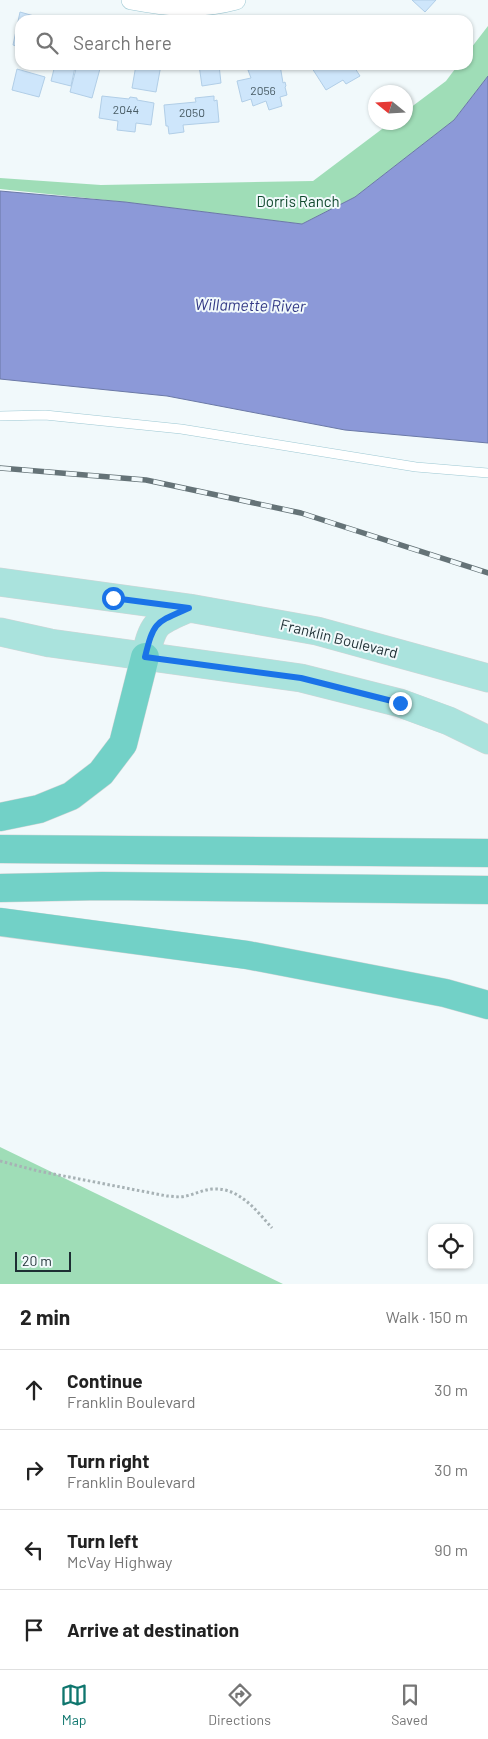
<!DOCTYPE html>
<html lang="en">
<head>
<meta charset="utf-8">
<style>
	body { margin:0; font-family:Barlow,sans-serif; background:#f2f2f2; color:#222 }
	.controls { position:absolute; right:15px; bottom:15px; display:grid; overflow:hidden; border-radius:10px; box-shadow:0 1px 4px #0004 }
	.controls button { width:45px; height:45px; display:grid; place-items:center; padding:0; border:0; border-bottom:1px solid #e0e0e0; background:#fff; color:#222; font:25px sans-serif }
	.compass { position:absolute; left:368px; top:85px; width:45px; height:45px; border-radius:50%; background:#fff; box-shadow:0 1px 4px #0004; rotate:288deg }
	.scale { position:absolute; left:15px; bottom:12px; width:56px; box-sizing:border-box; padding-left:5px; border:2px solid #1d2e33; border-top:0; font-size:14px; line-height:18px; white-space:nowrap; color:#1d2e33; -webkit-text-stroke:4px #f1f9fb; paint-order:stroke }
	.stop { position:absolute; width:15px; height:15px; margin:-11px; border:4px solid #1a73e8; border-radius:50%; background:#fff }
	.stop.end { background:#1a73e8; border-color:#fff; box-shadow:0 1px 5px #0008 }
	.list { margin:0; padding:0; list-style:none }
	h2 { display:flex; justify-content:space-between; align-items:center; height:65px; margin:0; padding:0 20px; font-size:21px }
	h2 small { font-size:16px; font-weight:400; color:#767676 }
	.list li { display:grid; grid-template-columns:32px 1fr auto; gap:15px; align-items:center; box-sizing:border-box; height:80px; padding:0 20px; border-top:1px solid #e0e0e0 }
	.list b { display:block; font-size:19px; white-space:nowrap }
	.list p { margin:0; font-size:16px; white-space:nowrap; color:#767676 }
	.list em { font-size:16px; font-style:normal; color:#767676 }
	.icon { flex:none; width:28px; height:28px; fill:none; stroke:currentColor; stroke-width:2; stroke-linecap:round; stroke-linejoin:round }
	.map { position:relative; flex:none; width:488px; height:1284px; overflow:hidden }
	.search { position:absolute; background:#fff; box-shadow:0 1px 4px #0004; left:15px; right:15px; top:15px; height:55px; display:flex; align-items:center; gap:12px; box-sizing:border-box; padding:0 18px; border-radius:15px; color:#767676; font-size:19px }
	.sheet { height:385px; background:#fff }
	nav { display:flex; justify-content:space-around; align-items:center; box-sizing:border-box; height:70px; border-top:1px solid #e0e0e0; background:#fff; font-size:14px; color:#767676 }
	nav a { display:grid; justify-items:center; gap:2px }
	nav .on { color:#0f766e }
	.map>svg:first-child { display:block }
</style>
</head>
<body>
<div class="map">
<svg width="488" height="1284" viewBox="0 0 488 1284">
	<rect width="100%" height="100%" fill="#f1f9fb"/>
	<path fill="#9fddb7" d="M488,26v50l-34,44 -99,77 -53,27 -177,-22 -125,-13v-11l101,7 212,-4 77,-58 16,-1v-11l40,-30 12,-16h10v-13z
		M0,1147l283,137h-283z"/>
	<path fill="#8c99d8" stroke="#6b79a6" d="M488,76v367l-143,-13 -178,-34 -167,-17v-188l125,11 177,22 53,-27 99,-77z"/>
	<path fill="#cee6fb" stroke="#b1cee7" d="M412,0h24l-11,12z
		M20,12l28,8h-28v27l-7,-2z
		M55,65h12l8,2 -4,19 -20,-5z
		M77,65h24l-9,33 -22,-6z
		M136,65h25l-5,27 -24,-4z
		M199,65h20l2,18 -19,3z
		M257,65h23l3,18 2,-1 1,4 -1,1 2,8 -7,2 2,9 -13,4 -3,-9 -13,5 -2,-7 -9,3 -5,-21 14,-3 -3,-8 10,-2z
		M310,65h43l7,11 -14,8 -3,-4 -17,10z
		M17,69l28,8 -6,20 -27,-7z
		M102,96l27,3 1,-2 7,1v2l17,3 -3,22 -15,-2 -1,9 -18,-2 1,-9 -19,-3z
		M214,96v5l3,-1 2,22 -36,3 1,7 -15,2 -1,-8h-2l-2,-21 32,-3 -1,-4z"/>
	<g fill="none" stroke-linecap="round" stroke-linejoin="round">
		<defs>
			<path id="service" d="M0,416l45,-1 136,14 235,38 72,6"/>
			<path id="minor" d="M131,0c37,7 68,10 105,0"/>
			<path id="primary" d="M0,582l189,26 128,23 171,47
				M0,632l50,11 251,35 99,25 49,18 39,19
				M145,657c9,-36 10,-34 44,-49"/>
			<path id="motorway" d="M0,817l39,-8 32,-13 30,-23 22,-29 22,-87
				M0,849l488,4
				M0,888l102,-2 386,4
				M0,922l247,33 198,38 43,12"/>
		</defs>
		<use href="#service" stroke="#9dc8d3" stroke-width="10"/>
		<use href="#minor" stroke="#9dc8d3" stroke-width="20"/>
		<use href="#primary" stroke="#d2d5d6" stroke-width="29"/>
		<use href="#motorway" stroke="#d2d5d6" stroke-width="29"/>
		<path stroke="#a7b2b5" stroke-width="3" stroke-dasharray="2.5 2.5" stroke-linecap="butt" d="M0,1161l38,10 129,25c6,0 13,2 19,0 9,-2 17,-6 26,-7 27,-2 44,21 60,39"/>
		<use href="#service" stroke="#fff" stroke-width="9"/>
		<use href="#minor" stroke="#fff" stroke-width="19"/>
		<use href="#primary" stroke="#aae3dd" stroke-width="28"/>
		<use href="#motorway" stroke="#72d1c7" stroke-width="28"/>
		<defs>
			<path id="rail" d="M0,468l146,12 155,33 187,60"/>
		</defs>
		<use href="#rail" stroke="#657377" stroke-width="5.5"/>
		<use href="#rail" stroke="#f1f9fb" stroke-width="4" stroke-dasharray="11" stroke-linecap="butt"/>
	</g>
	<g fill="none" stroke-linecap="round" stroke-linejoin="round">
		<path stroke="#1a73e8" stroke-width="6" d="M113,598l76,10c-34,15 -35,13 -44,49l156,21 99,25"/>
	</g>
	<g text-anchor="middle" stroke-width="4" stroke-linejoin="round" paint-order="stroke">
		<g font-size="12" fill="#495c65">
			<text x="263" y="95">2056</text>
			<text x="126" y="114">2044</text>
			<text x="192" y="117">2050</text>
		</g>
		<g font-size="15" fill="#124a2f" stroke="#f1f9fb">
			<text x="298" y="207">Dorris Ranch</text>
		</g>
		<g font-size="15" fill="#1d2e33" stroke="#f1f9fb">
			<text transform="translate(339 639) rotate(14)" y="5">Franklin Boulevard</text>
		</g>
		<g font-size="16" font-style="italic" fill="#333a86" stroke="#f1f9fb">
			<text transform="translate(250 305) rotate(1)" y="6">Willamette River</text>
		</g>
	</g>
</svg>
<div class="controls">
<button><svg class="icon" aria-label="locate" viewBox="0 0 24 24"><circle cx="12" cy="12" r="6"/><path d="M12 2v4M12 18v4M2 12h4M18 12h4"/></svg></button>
</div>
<svg class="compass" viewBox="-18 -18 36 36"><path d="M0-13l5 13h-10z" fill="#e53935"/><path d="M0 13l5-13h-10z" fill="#767676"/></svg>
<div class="scale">20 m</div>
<div class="stop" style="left:113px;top:598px"></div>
<div class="stop end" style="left:400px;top:703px"></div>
<div class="search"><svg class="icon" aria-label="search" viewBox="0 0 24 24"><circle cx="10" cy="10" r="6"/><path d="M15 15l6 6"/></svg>Search here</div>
</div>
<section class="sheet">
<h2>2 min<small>Walk · 150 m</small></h2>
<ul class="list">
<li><svg class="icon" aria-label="ahead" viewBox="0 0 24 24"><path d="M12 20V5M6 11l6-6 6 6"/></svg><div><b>Continue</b><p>Franklin Boulevard</p></div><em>30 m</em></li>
<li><svg class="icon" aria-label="right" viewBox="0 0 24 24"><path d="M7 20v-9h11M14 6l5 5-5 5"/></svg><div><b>Turn right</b><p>Franklin Boulevard</p></div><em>30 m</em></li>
<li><svg class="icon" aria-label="left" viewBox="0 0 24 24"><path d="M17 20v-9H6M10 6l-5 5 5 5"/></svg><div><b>Turn left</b><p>McVay Highway</p></div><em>90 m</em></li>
<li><svg class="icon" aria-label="arrive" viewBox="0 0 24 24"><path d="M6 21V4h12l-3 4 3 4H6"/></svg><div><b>Arrive at destination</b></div></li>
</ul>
</section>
<nav>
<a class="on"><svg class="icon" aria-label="map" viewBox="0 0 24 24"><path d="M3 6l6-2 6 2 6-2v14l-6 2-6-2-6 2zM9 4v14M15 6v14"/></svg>Map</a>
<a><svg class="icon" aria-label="directions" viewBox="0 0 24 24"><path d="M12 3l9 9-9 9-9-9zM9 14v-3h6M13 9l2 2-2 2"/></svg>Directions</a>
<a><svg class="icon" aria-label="saved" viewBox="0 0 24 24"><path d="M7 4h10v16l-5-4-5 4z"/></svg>Saved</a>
</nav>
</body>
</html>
